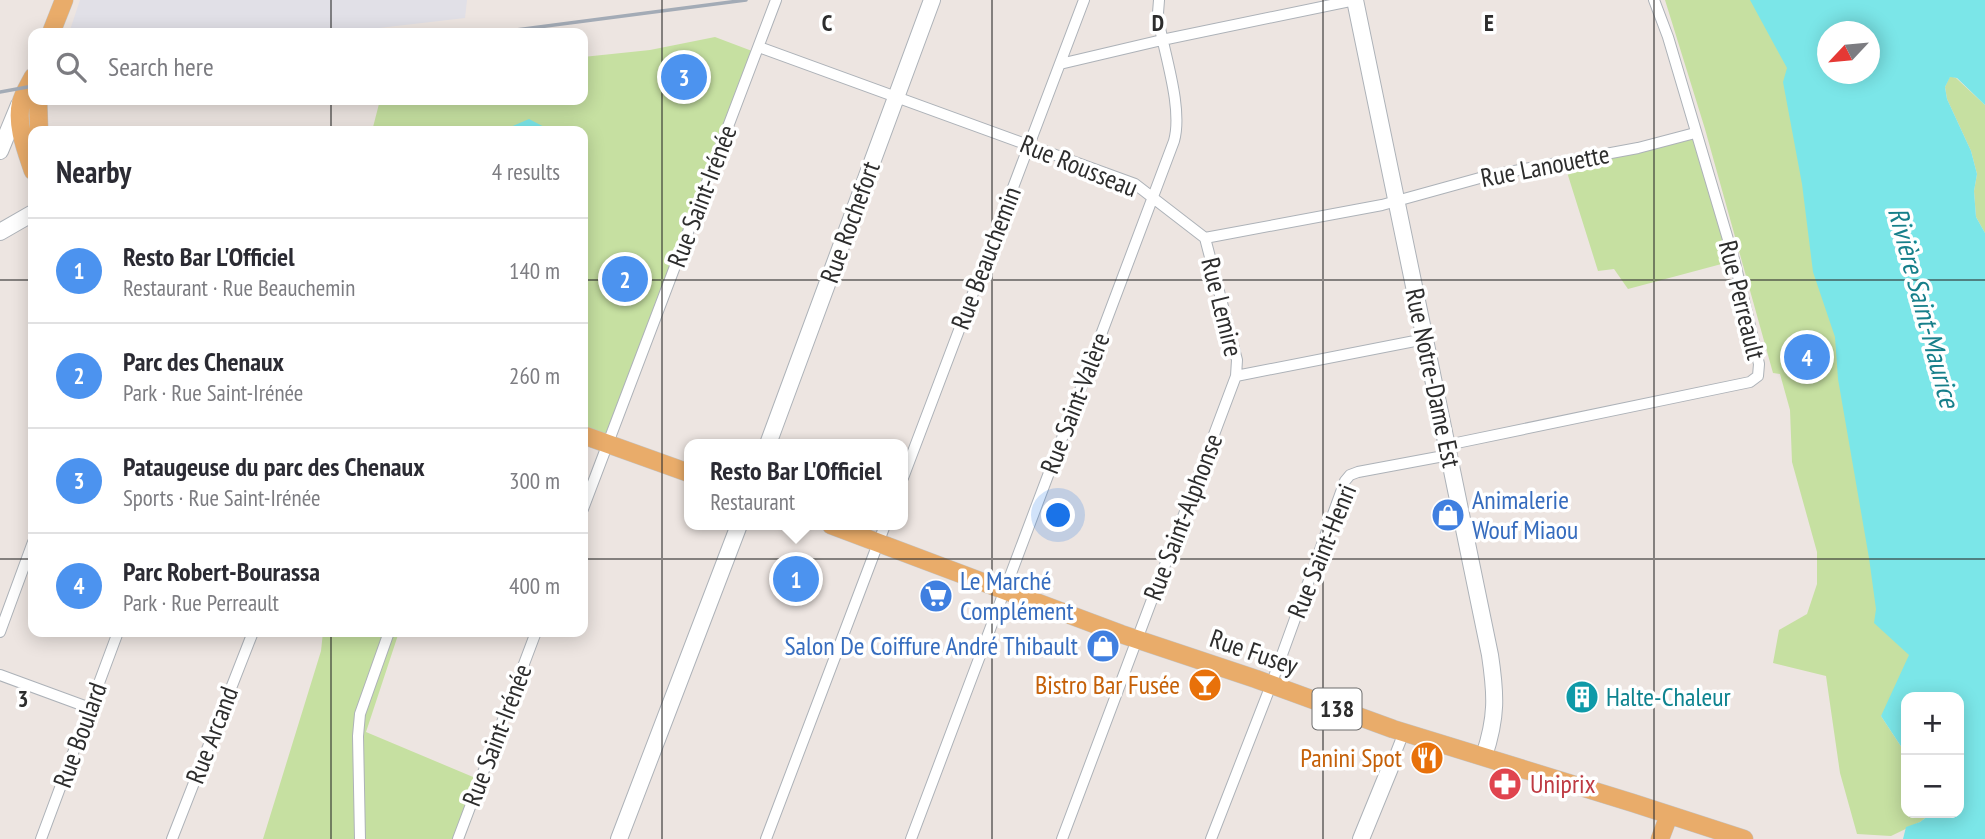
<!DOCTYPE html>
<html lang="en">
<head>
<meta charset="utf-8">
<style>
	body { margin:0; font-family:"PT Sans Narrow",sans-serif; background:#f7f7f7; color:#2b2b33 }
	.controls { position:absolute; right:21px; bottom:21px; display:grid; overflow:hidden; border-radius:14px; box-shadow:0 4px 18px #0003 }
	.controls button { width:63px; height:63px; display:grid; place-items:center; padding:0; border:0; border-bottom:2px solid #e1e1e2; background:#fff; color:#2b2b33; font:35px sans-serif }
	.compass { position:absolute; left:1817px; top:21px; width:63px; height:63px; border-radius:50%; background:#fff; box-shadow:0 4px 18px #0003; rotate:244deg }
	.you { position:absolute; left:1059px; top:516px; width:24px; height:24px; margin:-18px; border:5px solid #fff; border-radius:50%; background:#1a73e8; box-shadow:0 0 0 10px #1a73e833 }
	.badge { display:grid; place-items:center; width:46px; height:46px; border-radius:50%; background:#4c93ef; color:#fff; font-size:23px; font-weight:700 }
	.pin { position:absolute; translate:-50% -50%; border:4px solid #fff; box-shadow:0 2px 7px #0006 }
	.popup { position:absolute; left:684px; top:439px; width:224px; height:91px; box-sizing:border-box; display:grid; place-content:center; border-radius:14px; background:#fff; filter:drop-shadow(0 2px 5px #0005); font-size:23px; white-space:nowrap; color:#7c7c81 }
	.popup b { font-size:26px; color:#2b2b33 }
	.popup::after { content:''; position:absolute; left:50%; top:100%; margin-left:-14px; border:14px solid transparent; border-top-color:#fff }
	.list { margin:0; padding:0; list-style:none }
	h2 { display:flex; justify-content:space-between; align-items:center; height:91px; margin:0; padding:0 28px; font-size:30px }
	h2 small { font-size:23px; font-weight:400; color:#7c7c81 }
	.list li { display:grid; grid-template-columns:46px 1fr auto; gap:21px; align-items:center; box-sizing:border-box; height:105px; padding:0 28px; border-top:2px solid #e1e1e2 }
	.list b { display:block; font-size:26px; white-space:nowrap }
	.list p { margin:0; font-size:23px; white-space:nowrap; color:#7c7c81 }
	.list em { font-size:23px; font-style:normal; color:#7c7c81 }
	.icon { flex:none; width:38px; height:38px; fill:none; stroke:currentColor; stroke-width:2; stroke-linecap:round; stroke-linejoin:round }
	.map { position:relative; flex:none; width:1985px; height:839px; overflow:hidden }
	.search { position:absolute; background:#fff; box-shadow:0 4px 18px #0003; left:28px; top:28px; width:560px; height:77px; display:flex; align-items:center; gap:18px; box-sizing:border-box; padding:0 24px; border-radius:14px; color:#7c7c81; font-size:26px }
	.panel { position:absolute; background:#fff; box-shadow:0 4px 18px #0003; left:28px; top:126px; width:560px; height:511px; border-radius:14px }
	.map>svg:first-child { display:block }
</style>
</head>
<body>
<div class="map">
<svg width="1985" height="839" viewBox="0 0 1985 839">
	<rect width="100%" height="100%" fill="#ede5e1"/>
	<path fill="#e1e0e7" d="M80,0h387l-2,18 -129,15h-267z"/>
	<path fill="#c6e0a1" d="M1665,0h90l38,64 129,600 -41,52 25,38v59h26l-12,9 -29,14 -34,-2 -17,-61 -14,-97 -53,-13 6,-33 28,-16 10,-30v-32l-25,-90 -2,-52 -10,-36 -7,-1 -68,-244z
		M715,37l37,14 -143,384 -26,-9v-295h-211l8,-31h203v-43l67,-7z
		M1950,76l6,2 29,27v128l-9,-16 -2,-26 3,-17 -6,-23 -24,-52 -2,-12z
		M1699,137l30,125 -101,27 -14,-20 -16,2 -32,-102z
		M323,632h68l7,3 -32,97 119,50 -21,57h-201l58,-188z"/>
	<path fill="#7be6e8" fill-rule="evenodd" d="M1750,0h235v105l-28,-27 -7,-1 -5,10 2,12 24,52 6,23 -3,17 2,26 9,16v606h-82l3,-12 14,-5 12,-9h27v-116h-53v57l-25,-38 28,-61 -35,-32 2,-14 -7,-51 -31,-179 -3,-42 -22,-65 -11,-88 -19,-102 4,-14zM1828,32h42v42h-42z
		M680,62l17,6 -9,24 -17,-6z
		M529,119l23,12h-51z"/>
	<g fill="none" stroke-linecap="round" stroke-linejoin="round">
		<defs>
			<path id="street" d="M759,47l376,137 70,54 177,-33 105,-29 151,-28 57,-15
				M1060,64l102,-24 193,-40
				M1205,238l32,122 -1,16
				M1447,445l303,-63 8,-6 1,-12 -24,-101 -67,-226 -14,-37
				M903,478l181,-478
				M583,509l193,-509
				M0,632l33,-90
				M0,675l90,33
				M1390,768l14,-36
				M41,839l77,-207
				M172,839l81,-207
				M360,839l-2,-103 2,-22 29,-82
				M458,839l78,-207
				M766,839l119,-314
				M911,839l263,-698c9,-32 -9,-85 -15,-118l-1,-10 1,-13
				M1062,839l174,-463 189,-37
				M1211,839l60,-154 74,-204 5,-6 8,-3 91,-17"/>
			<path id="secondary" d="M1355,0l135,655c6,40 7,62 -6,101
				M0,151l19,-46
				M0,232l33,-19
				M768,444l164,-444
				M619,839l120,-314
				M1361,839l29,-71"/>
			<path id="primary" d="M51,33l13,-33
				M33,77c-4,8 -10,17 -12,26 -5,22 5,47 12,68
				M38,100l1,31
				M583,435l106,38
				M831,525l290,109 135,45 137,50 240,74 111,36
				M1660,839l9,-24"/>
		</defs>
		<use href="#street" stroke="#adb2b8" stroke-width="12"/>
		<use href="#secondary" stroke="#adb2b8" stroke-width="18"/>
		<use href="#primary" stroke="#c4c4c4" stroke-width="19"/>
		<use href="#street" stroke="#fff" stroke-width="10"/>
		<use href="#secondary" stroke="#fff" stroke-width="16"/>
		<use href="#primary" stroke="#e9ac6a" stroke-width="18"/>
		<path stroke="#a3abb6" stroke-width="3.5" d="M493,33l253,-33
			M0,92l33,-6"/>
	</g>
	<path fill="none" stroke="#2d2d2d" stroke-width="2" stroke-opacity="0.55" d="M331,0v33M662,0v839M992,0v839M1323,0v839M1654,0v839M331,100v31M0,280h33M583,280h1402M0,559h33M583,559h1402M331,632v207"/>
	<defs>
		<symbol id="shop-disc" viewBox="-11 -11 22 22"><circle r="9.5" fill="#3f7fe0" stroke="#fff"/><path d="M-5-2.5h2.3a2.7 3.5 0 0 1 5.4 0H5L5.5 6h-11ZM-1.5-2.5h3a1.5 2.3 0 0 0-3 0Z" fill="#fff"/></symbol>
		<symbol id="supermarket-disc" viewBox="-11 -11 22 22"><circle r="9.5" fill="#3f7fe0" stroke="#fff"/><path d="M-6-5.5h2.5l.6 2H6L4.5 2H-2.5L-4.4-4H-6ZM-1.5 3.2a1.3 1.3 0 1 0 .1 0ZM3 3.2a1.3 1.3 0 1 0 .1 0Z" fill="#fff"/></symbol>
		<symbol id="bar-disc" viewBox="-11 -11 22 22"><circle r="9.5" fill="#e8710a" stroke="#fff"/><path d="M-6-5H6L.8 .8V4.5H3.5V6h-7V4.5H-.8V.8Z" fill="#fff"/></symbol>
		<symbol id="building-disc" viewBox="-11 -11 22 22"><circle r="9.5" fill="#0f9aa8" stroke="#fff"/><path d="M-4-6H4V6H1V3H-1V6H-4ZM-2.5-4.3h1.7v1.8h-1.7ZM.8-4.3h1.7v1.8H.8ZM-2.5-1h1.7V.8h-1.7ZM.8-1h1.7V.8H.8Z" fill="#fff"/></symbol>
		<symbol id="restaurant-disc" viewBox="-11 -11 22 22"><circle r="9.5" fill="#e8710a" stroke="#fff"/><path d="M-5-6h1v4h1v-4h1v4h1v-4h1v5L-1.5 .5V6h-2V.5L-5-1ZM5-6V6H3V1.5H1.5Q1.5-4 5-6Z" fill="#fff"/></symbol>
		<symbol id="pharmacy-disc" viewBox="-11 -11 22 22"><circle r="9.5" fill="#e0444e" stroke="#fff"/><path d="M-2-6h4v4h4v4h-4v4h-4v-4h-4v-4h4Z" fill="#fff"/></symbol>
	</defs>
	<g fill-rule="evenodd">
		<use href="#shop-disc" x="1429" y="496" width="38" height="38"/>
		<use href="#supermarket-disc" x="917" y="577" width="38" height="38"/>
		<use href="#shop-disc" x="1084" y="627" width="38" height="38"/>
		<use href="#bar-disc" x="1186" y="666" width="38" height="38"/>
		<use href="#building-disc" x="1563" y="678" width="38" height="38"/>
		<use href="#restaurant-disc" x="1408" y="739" width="38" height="38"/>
		<use href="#pharmacy-disc" x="1486" y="765" width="38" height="38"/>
	</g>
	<g text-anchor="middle" stroke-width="7" stroke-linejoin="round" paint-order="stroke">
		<rect fill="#fff" stroke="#6c6c6c" stroke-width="2" x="1312.5" y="688.5" width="49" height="41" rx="5"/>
		<g font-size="24" font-weight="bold" fill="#2d2d2d">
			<text x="1337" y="717">138</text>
		</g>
		<g font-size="26" fill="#2d2d2d" stroke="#fff">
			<text transform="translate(1079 166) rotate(22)" y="9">Rue Rousseau</text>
			<text transform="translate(1545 166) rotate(-11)" y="9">Rue Lanouette</text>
			<text transform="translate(702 196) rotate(-69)" y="9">Rue Saint-Irénée</text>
			<text transform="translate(850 222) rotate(-70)" y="9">Rue Rochefort</text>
			<text transform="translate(986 258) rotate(-69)" y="9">Rue Beauchemin</text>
			<text transform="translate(1742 300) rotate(76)" y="9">Rue Perreault</text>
			<text transform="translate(1222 307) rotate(76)" y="9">Rue Lemire</text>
			<text transform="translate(1433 378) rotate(78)" y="9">Rue Notre-Dame Est</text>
			<text transform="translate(1075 403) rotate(-69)" y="9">Rue Saint-Valère</text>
			<text transform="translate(1183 517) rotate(-69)" y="9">Rue Saint-Alphonse</text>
			<text transform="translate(1322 551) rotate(-68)" y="9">Rue Saint-Henri</text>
			<text transform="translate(1254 652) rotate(19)" y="9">Rue Fusey</text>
			<text transform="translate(80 735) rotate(-70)" y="9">Rue Boulard</text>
			<text transform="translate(212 735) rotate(-69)" y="9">Rue Arcand</text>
			<text transform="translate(497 735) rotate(-69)" y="9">Rue Saint-Irénée</text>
		</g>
		<g font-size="26" fill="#366cbe" stroke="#fff" text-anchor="start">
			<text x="1472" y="509">Animalerie<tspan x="1472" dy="30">Wouf Miaou</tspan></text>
			<text x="960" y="590">Le Marché<tspan x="960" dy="30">Complément</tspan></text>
			<text x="1078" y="655" text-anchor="end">Salon De Coiffure André Thibault</text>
		</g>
		<g font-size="26" fill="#c56008" stroke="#fff" text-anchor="end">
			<text x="1180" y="694">Bistro Bar Fusée</text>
			<text x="1402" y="767">Panini Spot</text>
		</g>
		<g font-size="26" fill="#0d838f" stroke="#fff" text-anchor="start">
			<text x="1606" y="706">Halte-Chaleur</text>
		</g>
		<g font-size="26" fill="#be3a42" stroke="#fff" text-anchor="start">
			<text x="1530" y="793">Uniprix</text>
		</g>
		<g font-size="28" font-style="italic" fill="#167f8a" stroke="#fff">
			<text transform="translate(1924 307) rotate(75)" y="10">Rivière Saint-Maurice</text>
		</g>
	</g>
	<g font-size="23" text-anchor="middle" font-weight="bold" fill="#2d2d2d" stroke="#fff" stroke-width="7" stroke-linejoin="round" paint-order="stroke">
		<text x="827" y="31">C</text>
		<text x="1158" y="31">D</text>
		<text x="1489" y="31">E</text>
		<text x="23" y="707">3</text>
	</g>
</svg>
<div class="controls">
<button>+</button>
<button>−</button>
</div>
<svg class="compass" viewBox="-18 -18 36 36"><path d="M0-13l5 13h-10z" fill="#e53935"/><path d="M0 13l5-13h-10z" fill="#7c7c81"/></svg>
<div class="you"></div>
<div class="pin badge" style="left:796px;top:579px">1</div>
<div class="popup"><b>Resto Bar L'Officiel</b>Restaurant</div>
<div class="pin badge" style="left:625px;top:279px">2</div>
<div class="pin badge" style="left:684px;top:77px">3</div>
<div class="pin badge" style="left:1807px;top:357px">4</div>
<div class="search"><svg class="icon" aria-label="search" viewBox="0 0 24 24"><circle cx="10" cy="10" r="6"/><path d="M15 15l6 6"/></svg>Search here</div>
<section class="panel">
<h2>Nearby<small>4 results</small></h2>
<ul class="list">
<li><span class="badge">1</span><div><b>Resto Bar L'Officiel</b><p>Restaurant · Rue Beauchemin</p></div><em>140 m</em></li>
<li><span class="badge">2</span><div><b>Parc des Chenaux</b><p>Park · Rue Saint-Irénée</p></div><em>260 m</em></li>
<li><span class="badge">3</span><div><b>Pataugeuse du parc des Chenaux</b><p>Sports · Rue Saint-Irénée</p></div><em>300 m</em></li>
<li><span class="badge">4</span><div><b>Parc Robert-Bourassa</b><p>Park · Rue Perreault</p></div><em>400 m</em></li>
</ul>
</section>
</div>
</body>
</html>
